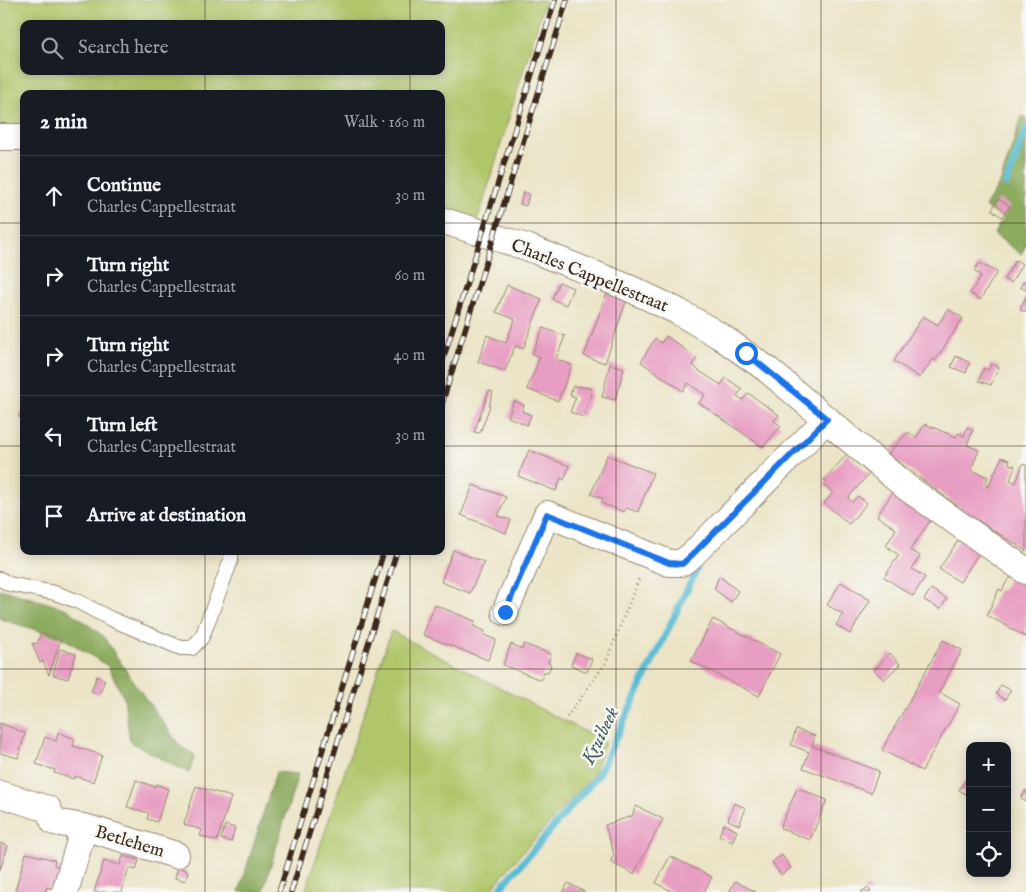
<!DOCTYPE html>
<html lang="en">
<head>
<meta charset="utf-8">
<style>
	body { margin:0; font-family:"IM FELL English",serif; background:#242831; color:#f1f3f6 }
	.controls { position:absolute; right:15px; bottom:15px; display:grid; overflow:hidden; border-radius:10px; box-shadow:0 2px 12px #0003 }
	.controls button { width:45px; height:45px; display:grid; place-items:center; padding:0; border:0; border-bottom:1px solid #363941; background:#171b24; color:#f1f3f6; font:25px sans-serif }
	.stop { position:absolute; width:15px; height:15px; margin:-11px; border:4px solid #1a73e8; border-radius:50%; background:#fff }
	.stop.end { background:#1a73e8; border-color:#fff; box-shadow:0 1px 5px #0008 }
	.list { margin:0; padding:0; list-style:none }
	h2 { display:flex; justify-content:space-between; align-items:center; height:65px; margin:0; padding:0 20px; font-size:21px }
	h2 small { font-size:16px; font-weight:400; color:#9ea1a6 }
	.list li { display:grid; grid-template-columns:32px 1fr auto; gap:15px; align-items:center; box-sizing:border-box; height:80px; padding:0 20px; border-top:1px solid #363941 }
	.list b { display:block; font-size:19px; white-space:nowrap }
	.list p { margin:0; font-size:16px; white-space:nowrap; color:#9ea1a6 }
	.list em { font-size:16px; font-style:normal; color:#9ea1a6 }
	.icon { flex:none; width:28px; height:28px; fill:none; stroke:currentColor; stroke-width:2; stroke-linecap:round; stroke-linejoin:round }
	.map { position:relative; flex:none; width:1026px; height:892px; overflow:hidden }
	.search { position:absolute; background:#171b24; box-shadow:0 2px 12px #0003; left:20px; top:20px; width:425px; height:55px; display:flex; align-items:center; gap:12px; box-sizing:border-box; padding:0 18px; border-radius:10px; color:#9ea1a6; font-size:19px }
	.panel { position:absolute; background:#171b24; box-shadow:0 2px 12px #0003; left:20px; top:90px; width:425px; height:465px; border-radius:10px }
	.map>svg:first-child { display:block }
</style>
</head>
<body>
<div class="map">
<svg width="1026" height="892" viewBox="0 0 1026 892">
	<rect width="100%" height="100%" fill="#f6f6f2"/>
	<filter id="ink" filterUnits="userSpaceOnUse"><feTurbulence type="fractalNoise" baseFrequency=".02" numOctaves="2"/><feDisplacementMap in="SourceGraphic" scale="10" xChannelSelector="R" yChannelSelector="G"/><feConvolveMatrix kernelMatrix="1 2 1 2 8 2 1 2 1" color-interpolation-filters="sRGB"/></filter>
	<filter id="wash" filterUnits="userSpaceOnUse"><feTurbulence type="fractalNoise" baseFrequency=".0096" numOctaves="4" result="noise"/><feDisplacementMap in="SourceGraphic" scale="20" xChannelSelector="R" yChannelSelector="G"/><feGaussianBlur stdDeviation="1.12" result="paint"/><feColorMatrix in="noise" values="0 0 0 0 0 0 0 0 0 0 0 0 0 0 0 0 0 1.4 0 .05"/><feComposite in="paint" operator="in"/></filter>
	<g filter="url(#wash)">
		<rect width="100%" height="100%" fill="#ebe4c6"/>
		<path fill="#b1c66a" stroke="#767844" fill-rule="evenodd" d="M0,0h545l-67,219 -37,-10v-115h-417v34h-24zM24,24h417v47h-417z
			M391,631l214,111 -13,35 -74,80 -29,35h-184z"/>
		<path fill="#8cab5e" stroke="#646a3e" d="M1022,116l4,1v128l-5,9 -27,-20 9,-16 -18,-11 15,-24z
			M0,589l67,20 36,27 34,51 44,60 14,8 -6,18 -59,-31 -6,-44 -16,-32 -45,-28 -63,-19z
			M276,772l22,2 -35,118h-24z"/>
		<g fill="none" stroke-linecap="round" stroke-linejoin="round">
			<path stroke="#55bbd3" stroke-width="7" d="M1006,184l20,-54
				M497,892l101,-117 99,-206"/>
		</g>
		<g id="blocks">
			<path fill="#e89ec2" d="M523,192l6,2 -3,12 -6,-2z
				M998,199l12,7 -8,11 -10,-7z
				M1016,260l6,4 -11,19 -7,-4z
				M979,263l18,9 -17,28 -10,-7 11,-17 -7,-5z
				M1024,281l2,1v8l-6,-3z
				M559,282l14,6 -7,17 -14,-6z
				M507,285l35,14 -19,50 -8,-3 -10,25 -27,-9 9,-27 19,8 9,-24 -19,-7z
				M608,290l19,9 -22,64 -21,-7z
				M1026,296v16l-6,-2z
				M948,309l15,9 -28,43 -2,-2 -13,19 -26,-17 29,-45 15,9z
				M543,328l22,8 -9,23 16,6 -14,36 -31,-12 13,-32 -8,-3z
				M666,336l31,22 -4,7 5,5 23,15 5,-7 16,11 -5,7 6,4 5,-7 31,22 -5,6 7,5 -18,21 -64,-44 6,-8 -17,-12 -5,8 -42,-29 14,-24 6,5z
				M956,356l14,7 -4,10 -15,-6z
				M610,364l14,4 -9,32 -13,-3z
				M991,364l8,3 -8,18 -12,-4 5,-13 4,2z
				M573,386l18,2 -1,5 2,1 -9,23 -13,-5 6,-15 -6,-2z
				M489,391l4,1 -4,14h1l-10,27 -6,-1z
				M514,401l10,4 -2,6 9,4 -4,10 -19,-8z
				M24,406v13l-5,-2z
				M925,424l31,13 2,-4 6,3 3,-9 6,3 -6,15 12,5 -8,20 17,7 -3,8 3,2 14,-30 7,3v4l6,2 -5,14 6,3 7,-19 3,1v86l-55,-35 -83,-62 20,-22 8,6z
				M529,450l40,16 -5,14 -3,-2 -5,13 -38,-15z
				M847,454l22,20 -21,24 4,4 6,-6 9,7 -18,21 -25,-21 9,-10 -9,-8 3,-3 -3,-2z
				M607,455l46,18 -15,39 -12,-4 -2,4 -23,-9 2,-4 -12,-5z
				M473,485l33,12 -8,19 13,4 -5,13 -45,-18z
				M893,492l39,26 -22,32 10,6 -8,13 13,8 -12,19 -29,-19 15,-22 -13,-9 10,-17 -19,-13z
				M960,538l20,13 -20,31 -21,-13z
				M453,550l31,12 -14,31 -29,-11z
				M719,576l19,15 -7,11 -17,-13z
				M1012,577l14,5v55l-39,-22 12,-26 3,2 5,-10z
				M841,582l29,18 -20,34 -14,-9 7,-11 -16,-9z
				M931,589l16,10 -7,10 -16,-9z
				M435,605l40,16 -2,5 12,5 -1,4 12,5 -8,20 -65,-25z
				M713,619l67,35 -21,42 -68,-35z
				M41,633l20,6 -12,36 -6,-14 -3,2 -8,-20 5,1z
				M943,640l19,10 -23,42 21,12 -38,67 -40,-21z
				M511,644l11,5 2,-5 27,10 -3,8 3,3 -3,7h-4l-3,8 -38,-15z
				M60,649l16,5 -8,25 -15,-4z
				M576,653l16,6 -5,13 -16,-7z
				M890,653l10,11 -16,16 -10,-10z
				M97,676l8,4 -6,15 -8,-4z
				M1001,685l10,5 -6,10 -9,-6z
				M0,723l25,10 -7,25 -18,-5z
				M796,729l19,7 -3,10 67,25 -8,22 -68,-25 6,-16 -18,-7z
				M58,732l17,7 -2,7 29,9 -9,27 -18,-6 -1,3 -20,-6 1,-3 -19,-6 9,-27 11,4z
				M967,778l3,2 -1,16 -10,-6z
				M136,780l19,7 1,-3 12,5 -11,33 -10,-3 2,-6 -22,-6z
				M196,786l35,11 -14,44 -17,-5 2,-6 -10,-3h-2l-6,-3z
				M797,788l30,12 -17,40 -30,-12z
				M1026,790v12l-5,-3z
				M734,803l12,5 -7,17 -11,-5z
				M636,806l27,13 -29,55 -24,-12 4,-8 -9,-29 27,-9z
				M724,824l13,7 -5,11 -13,-7z
				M225,825l10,3 -4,14 -10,-3z
				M0,843l8,3 -8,24z
				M26,853l29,7 -1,5 12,4 -7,21 -12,-3 -2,5 -30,-1z
				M782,855l9,13 -10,7 -9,-13z
				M123,856l16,4 -3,10 -7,-2 -7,24h-28l10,-31 16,4z
				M670,856l42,21 -8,15h-31l-17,-9z
				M178,867l10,4 -2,10 -11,-3z
				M735,881l21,11h-27z
				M568,883l17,9h-22z
				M868,887l3,5h-10z"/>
		</g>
	</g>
	<g filter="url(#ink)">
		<use href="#blocks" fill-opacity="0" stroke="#938772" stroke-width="1"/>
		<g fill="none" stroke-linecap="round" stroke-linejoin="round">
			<defs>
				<path id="service" d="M0,579l9,5 46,9 22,8 34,18 70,29h11l10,-11 29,-77v-9"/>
				<path id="minor" d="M0,137h24
					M441,220l88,28 100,40 48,23 43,25 48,34 138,117 120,84
					M505,612l42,-98 122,49h12l10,-7 136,-137
					M0,794l48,15 6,13 30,5 92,28
					M65,892l19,-65"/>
			</defs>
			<use href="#service" stroke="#938772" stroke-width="16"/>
			<use href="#minor" stroke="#938772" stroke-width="28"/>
			<path stroke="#938772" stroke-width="3" stroke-dasharray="1 4" stroke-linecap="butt" d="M567,717l38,-53 35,-88"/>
			<use href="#service" stroke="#fff" stroke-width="14"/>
			<use href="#minor" stroke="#fff" stroke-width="26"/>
			<defs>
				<path id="rail" d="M441,366l114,-366
					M441,407l126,-407
					M279,892l105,-341
					M291,892l106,-341"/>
			</defs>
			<use href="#rail" stroke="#3b2a1e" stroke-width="5.5"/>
			<use href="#rail" stroke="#f6f6f2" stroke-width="4" stroke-dasharray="11" stroke-linecap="butt"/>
		</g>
	</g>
	<g fill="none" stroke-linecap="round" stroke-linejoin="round" filter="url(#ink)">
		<path stroke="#1a73e8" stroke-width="6" d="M505,612l42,-98 122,49 13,1 9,-8 136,-137 -81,-66"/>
	</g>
	<path fill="none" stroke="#3b2a1e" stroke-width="1" stroke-opacity="0.55" d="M205,0v24M410,0v24M616,0v892M821,0v892M205,71v23M410,71v23M0,223h24M441,223h585M0,446h24M441,446h585M205,551v341M410,551v341M0,669h1026"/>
	<g text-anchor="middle" stroke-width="5" stroke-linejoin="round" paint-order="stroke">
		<g font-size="18" fill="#3b2a1e" stroke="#f6f6f2">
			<text transform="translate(590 275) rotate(22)" y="6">Charles Cappellestraat</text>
			<text transform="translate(130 841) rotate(17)" y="6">Betlehem</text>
		</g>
		<g font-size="19" font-style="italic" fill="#445d5d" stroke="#f6f6f2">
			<text transform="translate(599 735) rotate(-64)" y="7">Kruibeek</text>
		</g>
	</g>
</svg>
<div class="controls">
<button>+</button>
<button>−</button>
<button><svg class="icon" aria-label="locate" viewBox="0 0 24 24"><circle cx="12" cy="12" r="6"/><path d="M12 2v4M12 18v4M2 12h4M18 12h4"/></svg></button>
</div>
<div class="stop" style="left:746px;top:353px"></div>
<div class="stop end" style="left:505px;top:612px"></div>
<div class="search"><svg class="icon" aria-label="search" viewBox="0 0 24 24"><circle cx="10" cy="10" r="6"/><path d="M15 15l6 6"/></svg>Search here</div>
<section class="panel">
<h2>2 min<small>Walk · 160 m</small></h2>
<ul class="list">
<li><svg class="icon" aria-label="ahead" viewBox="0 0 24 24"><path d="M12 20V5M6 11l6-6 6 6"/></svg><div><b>Continue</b><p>Charles Cappellestraat</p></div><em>30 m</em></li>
<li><svg class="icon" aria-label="right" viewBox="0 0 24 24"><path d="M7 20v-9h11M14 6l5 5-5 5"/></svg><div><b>Turn right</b><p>Charles Cappellestraat</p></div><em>60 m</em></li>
<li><svg class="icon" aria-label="right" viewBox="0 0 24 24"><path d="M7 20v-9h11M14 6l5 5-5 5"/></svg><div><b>Turn right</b><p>Charles Cappellestraat</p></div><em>40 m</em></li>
<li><svg class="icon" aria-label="left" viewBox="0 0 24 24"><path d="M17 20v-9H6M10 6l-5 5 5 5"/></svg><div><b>Turn left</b><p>Charles Cappellestraat</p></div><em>30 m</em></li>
<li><svg class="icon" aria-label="arrive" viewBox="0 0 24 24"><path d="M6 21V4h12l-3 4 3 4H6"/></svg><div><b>Arrive at destination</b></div></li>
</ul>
</section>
</div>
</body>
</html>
